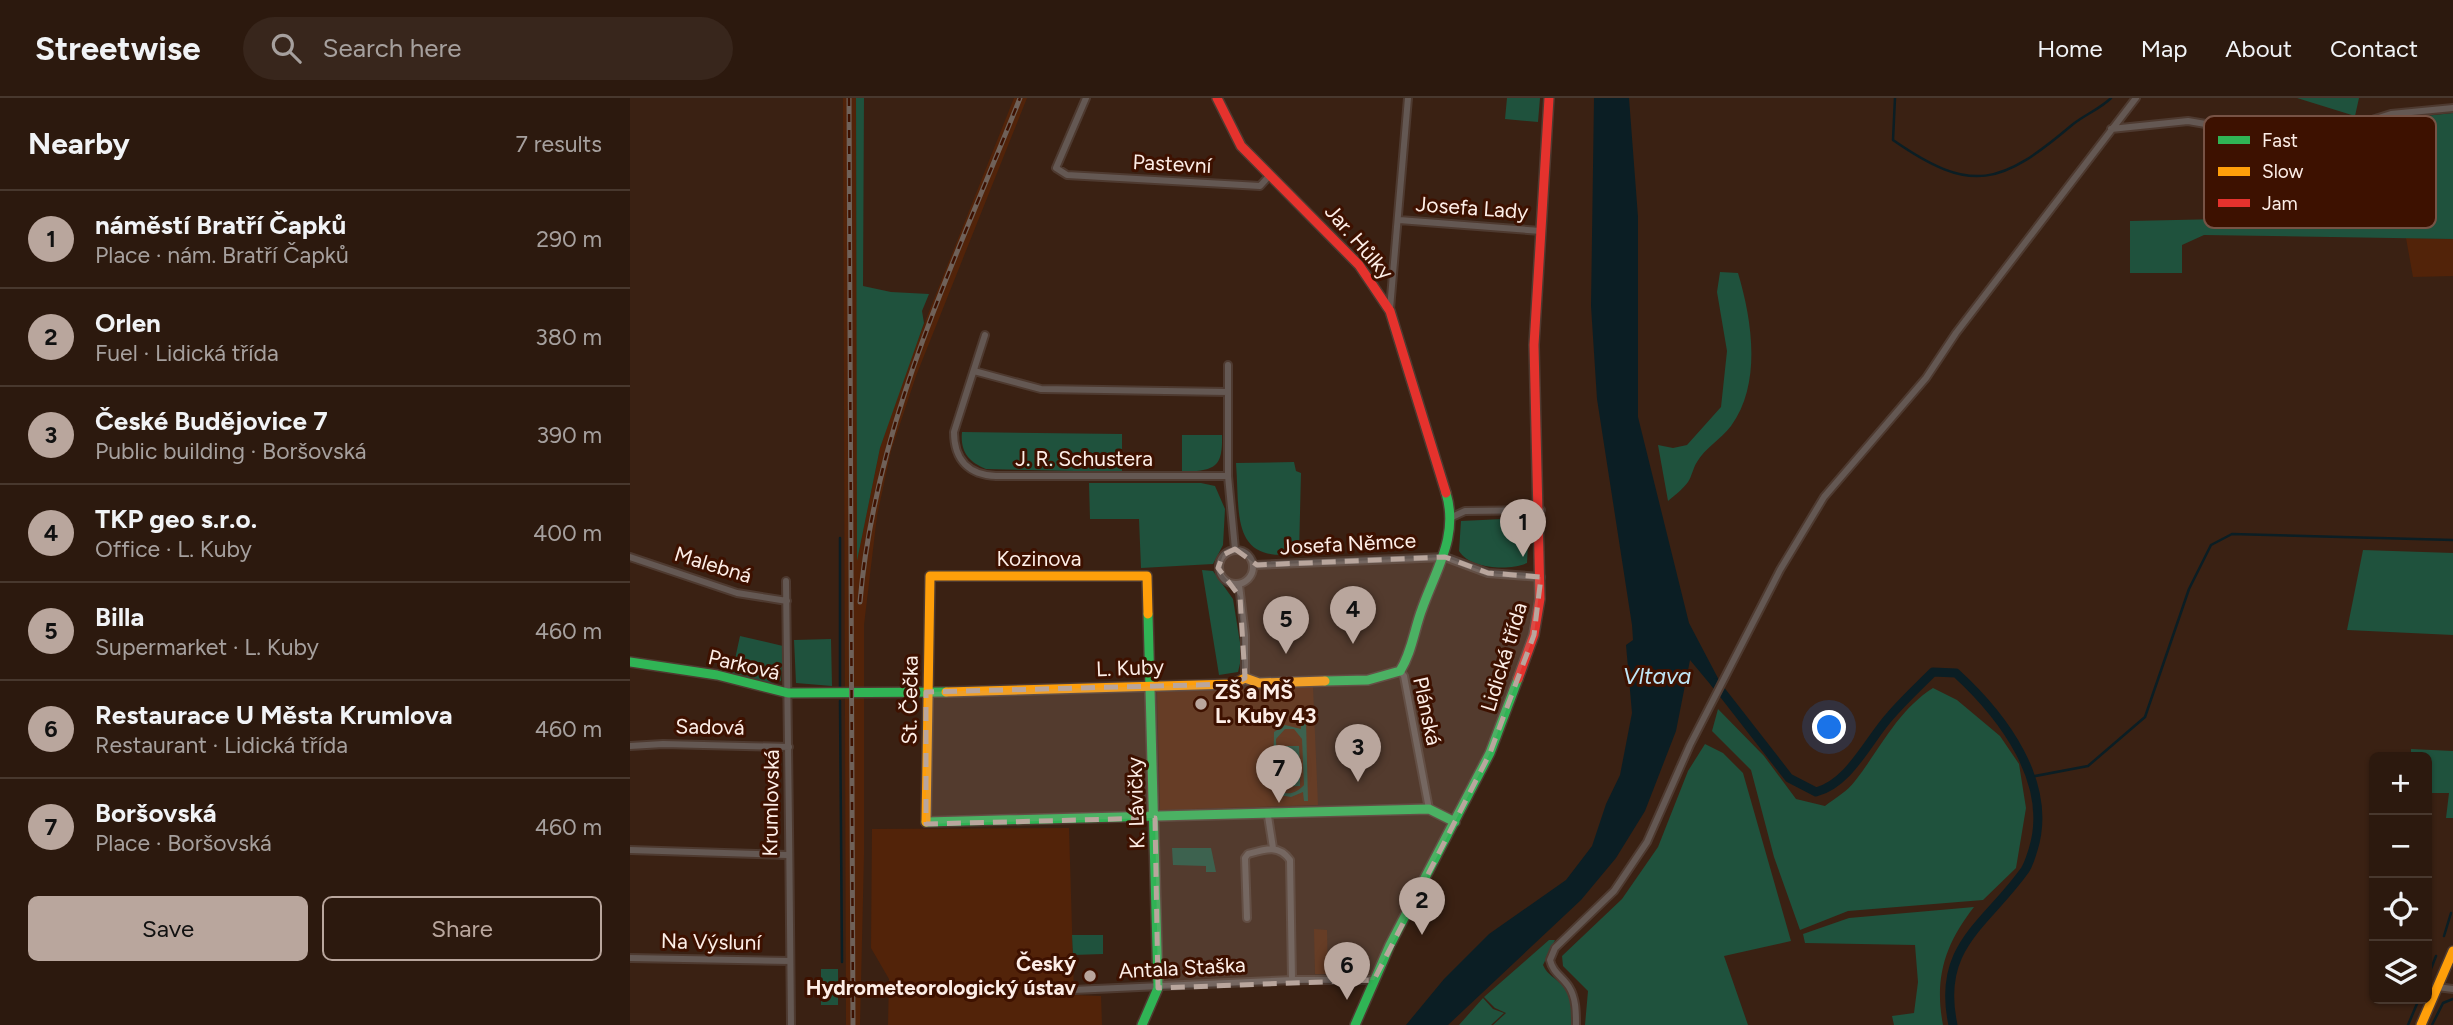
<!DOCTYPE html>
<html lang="en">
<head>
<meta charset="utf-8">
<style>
	body { margin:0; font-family:Figtree,sans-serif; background:#38261c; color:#f1f3f6 }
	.controls { position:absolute; right:21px; bottom:21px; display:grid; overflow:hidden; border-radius:10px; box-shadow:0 2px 5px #0004 }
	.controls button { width:63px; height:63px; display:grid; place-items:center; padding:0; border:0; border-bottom:2px solid #48382e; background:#2c190e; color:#f1f3f6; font:35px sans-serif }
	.you { position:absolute; left:1200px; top:630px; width:24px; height:24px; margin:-18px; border:5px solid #fff; border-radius:50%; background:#1a73e8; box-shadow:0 0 0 10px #1a73e833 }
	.badge { display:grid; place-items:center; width:46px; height:46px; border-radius:50%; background:#b9a69d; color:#111; font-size:23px; font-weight:700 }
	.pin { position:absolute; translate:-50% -58px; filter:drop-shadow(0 2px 4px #0008) }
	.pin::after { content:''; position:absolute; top:37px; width:24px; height:21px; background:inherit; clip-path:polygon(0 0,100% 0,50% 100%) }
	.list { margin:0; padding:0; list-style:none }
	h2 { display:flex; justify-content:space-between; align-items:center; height:91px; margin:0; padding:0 28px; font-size:30px }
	h2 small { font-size:23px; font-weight:400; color:#a6a09e }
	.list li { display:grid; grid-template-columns:46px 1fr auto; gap:21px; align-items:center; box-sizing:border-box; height:98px; padding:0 28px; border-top:2px solid #48382e }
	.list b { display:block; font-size:26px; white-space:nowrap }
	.list p { margin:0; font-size:23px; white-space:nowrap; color:#a6a09e }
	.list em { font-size:23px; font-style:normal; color:#a6a09e }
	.actions { display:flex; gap:14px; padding:21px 28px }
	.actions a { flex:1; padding:16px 0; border:2px solid #b9a69d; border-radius:10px; text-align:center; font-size:24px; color:#b9a69d }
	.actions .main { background:#b9a69d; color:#111 }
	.icon { flex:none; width:38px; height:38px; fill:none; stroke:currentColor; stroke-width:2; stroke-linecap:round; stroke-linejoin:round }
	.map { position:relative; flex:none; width:1823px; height:927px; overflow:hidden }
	header { display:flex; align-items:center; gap:42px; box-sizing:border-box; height:98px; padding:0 35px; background:#2c190e; border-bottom:2px solid #48382e }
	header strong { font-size:33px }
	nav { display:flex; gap:38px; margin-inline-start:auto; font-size:24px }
	.search { width:490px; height:63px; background:#38261c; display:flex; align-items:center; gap:18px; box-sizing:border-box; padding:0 24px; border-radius:38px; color:#a6a09e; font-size:26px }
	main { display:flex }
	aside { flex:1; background:#2c190e }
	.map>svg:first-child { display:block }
</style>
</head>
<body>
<header>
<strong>Streetwise</strong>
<div class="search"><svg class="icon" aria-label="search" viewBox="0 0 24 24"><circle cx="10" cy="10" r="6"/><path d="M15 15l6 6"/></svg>Search here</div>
<nav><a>Home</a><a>Map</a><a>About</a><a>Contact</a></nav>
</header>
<main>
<aside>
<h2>Nearby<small>7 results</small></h2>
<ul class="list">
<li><span class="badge">1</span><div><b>náměstí Bratří Čapků</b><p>Place · nám. Bratří Čapků</p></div><em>290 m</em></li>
<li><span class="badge">2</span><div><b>Orlen</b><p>Fuel · Lidická třída</p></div><em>380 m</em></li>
<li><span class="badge">3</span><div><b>České Budějovice 7</b><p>Public building · Boršovská</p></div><em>390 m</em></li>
<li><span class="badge">4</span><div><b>TKP geo s.r.o.</b><p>Office · L. Kuby</p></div><em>400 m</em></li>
<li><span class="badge">5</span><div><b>Billa</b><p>Supermarket · L. Kuby</p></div><em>460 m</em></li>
<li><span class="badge">6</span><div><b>Restaurace U Města Krumlova</b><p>Restaurant · Lidická třída</p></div><em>460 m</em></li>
<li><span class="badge">7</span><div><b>Boršovská</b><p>Place · Boršovská</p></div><em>460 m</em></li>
</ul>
<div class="actions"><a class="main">Save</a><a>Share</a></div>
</aside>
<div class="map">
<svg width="1823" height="927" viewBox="0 0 1823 927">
	<rect width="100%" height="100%" fill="#3a2113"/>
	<path fill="#522309" d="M213,0h13l2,457 22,-107 25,-76 109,-274h13l-111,278 -25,75 -14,65 -13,109v230l-4,170h-14z
		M1776,140l47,1v37l-40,1z
		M683,589l5,118 -158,5 -3,-118z
		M439,730l5,167 27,1 1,29h-214l1,-46 -18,-31 1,-119z
		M684,831l13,1 1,44h-13z"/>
	<path fill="#1f523d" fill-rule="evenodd" d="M226,0h8l-1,188 28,6 38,2 -7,17 2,12 -44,125 -23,113z
		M877,0h33l-2,24 -33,-3z
		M1667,0h62l-4,18z
		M1823,15v126l-249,-4 -22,10v28h-52v-52l136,-3 -52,-2v-86l25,3 48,-4 42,8 67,-18z
		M1090,174l18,1c14,47 24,110 -7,153 -10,13 -26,22 -34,36 -4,6 -5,14 -9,20 -5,7 -13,13 -20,19l-10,-56 15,3 14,-3 34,-38 6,-56 -10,-59z
		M332,334l160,2v38l-136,-3c-17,-7 -26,-17 -24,-37z
		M552,337h40c1,35 -9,35 -40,37z
		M664,364l2,9 5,2 -2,80c-69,12 -59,-39 -63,-90z
		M459,385h112l14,3 10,23 -2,36 -10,19 -72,4 -2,-49h-49z
		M894,420l5,4 -2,41c-18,8 -57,6 -68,-12l2,-30z
		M1733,452l90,3v82l-106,-5z
		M572,472l11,1 20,28 9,56 -4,17 -19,3z
		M110,538l43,10 -2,35 -12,2 -37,-10z
		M201,541l1,47 -36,-3 -2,-43z
		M1303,590l24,12 43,36 19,28 7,44 -10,60 -33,32 -135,11 -48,19 -26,-73 -23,-87 -39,-39 6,-22 46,47 32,43 29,7c10,-8 23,-15 30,-25 25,-32 43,-71 78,-93z
		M671,622h5l2,81h-4l-1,-9 -12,5 -12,-2 -6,-12 1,-51 11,-7 16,4zM655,631h9l8,10 2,46c-7,8 -20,13 -26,2l22,-1v-18l-23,1 -1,-30z
		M1075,646l18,9 20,20 48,168 -67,15 24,69h-163l3,-34 -25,-25 -1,-10 60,-57 36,-52 30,-76z
		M647,648h22l1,17 -22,1z
		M1781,651l42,2v67h-7l3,-25h-22v-36h-16z
		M542,750h39l5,24h-10v-6l-33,-1z
		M1344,809c-29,37 -40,71 -31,118h-49l-2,-9 22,-3 4,-31 -3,-37 -110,-2 -2,-9 46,-16z
		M442,837h31v19l-30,1z
		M919,842h6l-12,25c5,11 12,12 20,21 10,10 10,26 10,39h-80l13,-12 -11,-5 -11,-11z
		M191,871h17v36h-17z
		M853,900l10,11 11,4 -13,12h-32z"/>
	<path fill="#0b1e24" d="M964,0h35l9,119v200l51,206 31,59 -5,8 -25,-30 -14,71 -31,80 -29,47 -35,42 -133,125h-42l38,-46 45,-45 77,-54 26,-34 14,-42 14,-29 12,-62 -6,-68 7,-5 -1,-15 -35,-226 -6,-93z"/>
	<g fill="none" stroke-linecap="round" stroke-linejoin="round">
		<path stroke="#0b1e24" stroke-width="2.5" d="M1265,0l-2,42c79,55 108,45 179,-15 12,-10 28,-16 39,-27
			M210,590v-150
			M210,603l2,261
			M1400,679l58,-11 57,-49 44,-128 22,-44 21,-11 221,6
			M1814,838l7,-23
			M1797,881l9,-23
			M1778,927l11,-26
			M1802,927l11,-22 10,-4"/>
		<path stroke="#0b1e24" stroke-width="9" d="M1085,585l74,95 27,14c34,-9 52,-52 75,-77 13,-15 28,-29 42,-43l23,1c47,43 98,110 77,177 -2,6 -4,14 -8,20 -39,55 -89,76 -72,155"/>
		<defs>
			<path id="street" d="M456,0l-30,70 11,7 193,11 10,-11
				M1481,31l77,-8 53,9 34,-6 53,10 63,-20 62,-6
				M769,122l142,11
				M760,211l18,-211
				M355,237l-31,97c0,28 15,43 42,44h232
				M598,267v111l7,73
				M344,273l67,18 187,3
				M822,419l13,-6 76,-1
				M589 469a17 17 0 1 1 34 0a17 17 0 1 1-34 0Z
				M0,459l107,36 50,8
				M624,467l191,-8 43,16 53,4
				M156,483c3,148 3,296 5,444
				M609,487l6,50v43
				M770,573l4,5 25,133
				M0,648l33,-2 126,3
				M638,718l5,32
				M0,752l157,5
				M617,820l-2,-60 3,-4c17,-5 31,-10 42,6l2,120
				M0,860l160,3
				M1807,889l16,2
				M443,892l219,-10h82
				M946,927c0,-13 0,-27 -7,-38 -7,-11 -16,-14 -19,-27l5,-12 59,-57 33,-49 43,-97 90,-175 44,-73 102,-119 30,-45 180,-235"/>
			<path id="fast" d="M0,564l87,13 71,18 158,-1
				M695,583l43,-1 32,-9c12,-19 14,-41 22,-62 14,-40 37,-73 24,-116
				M296,724l503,-13 26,13
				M512,927l16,-37 -10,-374
				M725,927l35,-80 100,-192 28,-74"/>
			<path id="slow" d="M316,594l287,-8 12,-6 14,5 66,-2
				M296,724l4,-246h217l1,38
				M1791,927l32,-74"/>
			<path id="jam" d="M587,0l24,48 118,119 31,46 56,182
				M888,581l16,-44 6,-36 -6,-254 15,-247"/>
		</defs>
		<use href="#street" stroke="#4e3a30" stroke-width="10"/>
		<use href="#fast" stroke="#4e3a30" stroke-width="12"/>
		<use href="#slow" stroke="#4e3a30" stroke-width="12"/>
		<use href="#jam" stroke="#4e3a30" stroke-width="12"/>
		<use href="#street" stroke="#645853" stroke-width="6"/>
		<use href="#fast" stroke="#30b455" stroke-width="9"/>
		<use href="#slow" stroke="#ff9f0a" stroke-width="9"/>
		<use href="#jam" stroke="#e5322d" stroke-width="9"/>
		<defs>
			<path id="rail" d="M219,0l4,927
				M230,504c15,-178 95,-340 160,-504"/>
		</defs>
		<use href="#rail" stroke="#6f6159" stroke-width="5"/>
		<use href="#rail" stroke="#3d1100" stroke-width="2.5" stroke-dasharray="8" stroke-linecap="butt"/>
	</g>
	<path fill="#b9a69d" fill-opacity="0.2" stroke="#b9a69d" stroke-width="5" stroke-dasharray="14 9" stroke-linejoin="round" d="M605,451l22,16 188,-8 43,16 53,4 -7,58 -44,118 -116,227 -216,8 -3,-170 -229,6v-132l307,-8 12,-6 -5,-81 -22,-29 5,-13z"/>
	<g fill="#b9a69d" stroke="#3d1100" stroke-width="2.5">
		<circle cx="571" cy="606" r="7"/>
		<circle cx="460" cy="878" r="7"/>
	</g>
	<g text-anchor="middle" stroke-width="6" stroke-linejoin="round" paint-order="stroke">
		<g font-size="21" fill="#fdeee7" stroke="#3d1100">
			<text transform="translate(542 66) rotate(3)" y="7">Pastevní</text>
			<text transform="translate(842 110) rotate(4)" y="7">Josefa Lady</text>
			<text transform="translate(729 144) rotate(49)" y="7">Jar. Hůlky</text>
			<text x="454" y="368">J. R. Schustera</text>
			<text transform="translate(718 446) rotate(-3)" y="7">Josefa Němce</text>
			<text x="409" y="468">Kozinova</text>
			<text transform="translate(83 467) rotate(17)" y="7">Malebná</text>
			<text transform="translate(874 559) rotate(-73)" y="7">Lidická třída</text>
			<text transform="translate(114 567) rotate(13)" y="7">Parková</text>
			<text transform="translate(500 570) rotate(-2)" y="7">L. Kuby</text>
			<text transform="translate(280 602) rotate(-89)" y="7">St. Čečka</text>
			<text transform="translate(797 613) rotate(78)" y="7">Plánská</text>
			<text transform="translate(80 629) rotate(1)" y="7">Sadová</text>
			<text transform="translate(141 705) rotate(-89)" y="7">Krumlovská</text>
			<text transform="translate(506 705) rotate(-92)" y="7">K. Lávičky</text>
			<text transform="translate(81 844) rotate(1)" y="7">Na Výsluní</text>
			<text transform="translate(552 870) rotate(-3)" y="7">Antala Staška</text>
		</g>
		<g font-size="21" font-weight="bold" fill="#fdeee7" stroke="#3d1100" text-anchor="start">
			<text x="585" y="601">ZŠ a MŠ<tspan x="585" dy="24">L. Kuby 43</tspan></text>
			<text x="446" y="873" text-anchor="end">Český<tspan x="446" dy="24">Hydrometeorologický ústav</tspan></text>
		</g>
		<g font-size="23" font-style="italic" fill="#c0e7f7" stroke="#3d1100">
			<text x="1027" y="586">Vltava</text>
		</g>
	</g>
	<rect x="1574" y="18" width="232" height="112" rx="10" fill="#3d1100" stroke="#775345" stroke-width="2"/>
	<rect x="1588" y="38" width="32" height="8" fill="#30b455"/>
	<rect x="1588" y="69" width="32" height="9" fill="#ff9f0a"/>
	<rect x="1588" y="101" width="32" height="8" fill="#e5322d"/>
	<g font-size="19" fill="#fdeee7">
		<text x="1632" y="49">Fast</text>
		<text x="1632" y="80">Slow</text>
		<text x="1632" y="112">Jam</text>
	</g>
</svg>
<div class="controls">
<button>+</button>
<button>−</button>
<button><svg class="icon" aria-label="locate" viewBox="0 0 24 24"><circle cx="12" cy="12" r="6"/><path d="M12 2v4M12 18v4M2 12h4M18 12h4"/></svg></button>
<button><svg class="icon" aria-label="layers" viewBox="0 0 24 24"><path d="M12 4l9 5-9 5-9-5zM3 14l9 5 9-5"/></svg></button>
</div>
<div class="you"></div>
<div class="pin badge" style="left:893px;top:459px">1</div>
<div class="pin badge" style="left:792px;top:837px">2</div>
<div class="pin badge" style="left:728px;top:684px">3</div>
<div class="pin badge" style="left:723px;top:546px">4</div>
<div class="pin badge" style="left:656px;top:556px">5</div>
<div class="pin badge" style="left:717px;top:902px">6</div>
<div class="pin badge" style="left:649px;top:705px">7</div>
</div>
</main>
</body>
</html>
